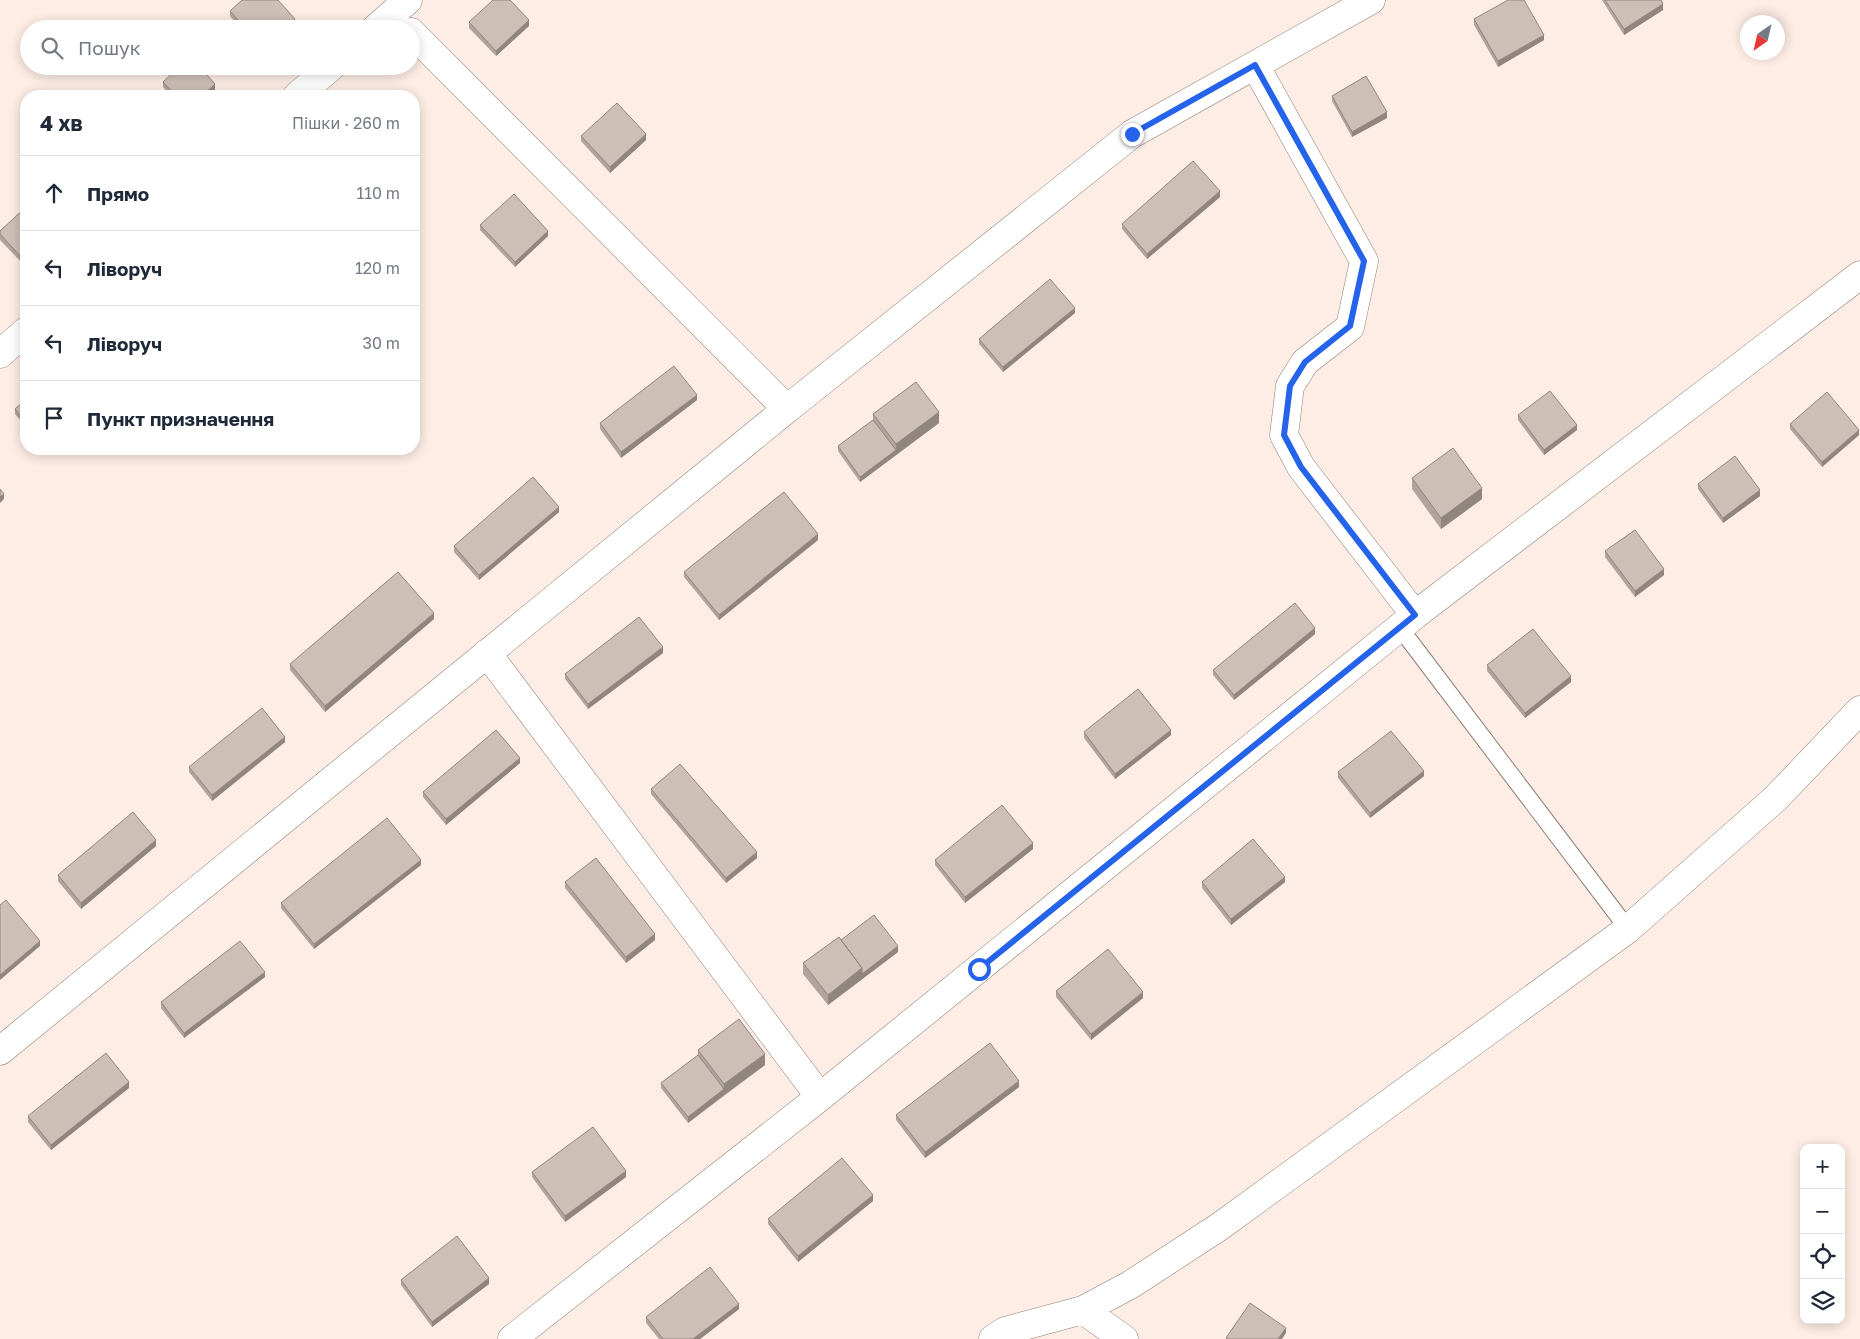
<!DOCTYPE html>
<html lang="uk">
<head>
<meta charset="utf-8">
<style>
	body { margin:0; font-family:"Golos Text",sans-serif; background:#f2f2f3; color:#1f2937 }
	.controls { position:absolute; right:15px; bottom:15px; display:grid; overflow:hidden; border-radius:10px; box-shadow:0 2px 12px #0003 }
	.controls button { width:45px; height:45px; display:grid; place-items:center; padding:0; border:0; border-bottom:1px solid #e0e1e3; background:#fff; color:#1f2937; font:25px sans-serif }
	.compass { position:absolute; left:1740px; top:15px; width:45px; height:45px; border-radius:50%; background:#fff; box-shadow:0 2px 12px #0003; rotate:214deg }
	.stop { position:absolute; width:15px; height:15px; margin:-11px; border:4px solid #2563eb; border-radius:50%; background:#fff }
	.stop.end { background:#2563eb; border-color:#fff; box-shadow:0 1px 5px #0008 }
	.list { margin:0; padding:0; list-style:none }
	h2 { display:flex; justify-content:space-between; align-items:center; height:65px; margin:0; padding:0 20px; font-size:21px }
	h2 small { font-size:16px; font-weight:400; color:#747a83 }
	.list li { display:grid; grid-template-columns:32px 1fr auto; gap:15px; align-items:center; box-sizing:border-box; height:75px; padding:0 20px; border-top:1px solid #e0e1e3 }
	.list b { display:block; font-size:19px; white-space:nowrap }
	.list em { font-size:16px; font-style:normal; color:#747a83 }
	.icon { flex:none; width:28px; height:28px; fill:none; stroke:currentColor; stroke-width:2; stroke-linecap:round; stroke-linejoin:round }
	.map { position:relative; flex:none; width:1860px; height:1339px; overflow:hidden }
	.search { position:absolute; background:#fff; box-shadow:0 2px 12px #0003; left:20px; top:20px; width:400px; height:55px; display:flex; align-items:center; gap:12px; box-sizing:border-box; padding:0 18px; border-radius:28px; color:#747a83; font-size:19px }
	.panel { position:absolute; background:#fff; box-shadow:0 2px 12px #0003; left:20px; top:90px; width:400px; height:365px; border-radius:20px }
	.map>svg:first-child { display:block }
</style>
</head>
<body>
<div class="map">
<svg width="1860" height="1339" viewBox="0 0 1860 1339">
	<rect width="100%" height="100%" fill="#fdede5"/>
	<g fill="none" stroke-linecap="round" stroke-linejoin="round">
		<defs>
			<path id="service" d="M1400,628l228,301"/>
			<path id="minor" d="M375,29l33,-29
				M1255,65l109,196 -14,66 -45,35 -15,24 -6,49 17,32 114,148
				M297,96l35,-30
				M0,354l26,-23
				M787,409l345,-275 239,-134
				M487,653l333,444
				M0,1051l787,-642 -376,-377
				M1083,1310l41,29
				M512,1339l308,-242 595,-482 445,-340
				M993,1339l12,-8 78,-21 47,-25 89,-58 409,-298 148,-131 84,-88"/>
		</defs>
		<use href="#service" stroke="#8c7f77" stroke-width="18"/>
		<use href="#minor" stroke="#8c7f77" stroke-width="29"/>
		<use href="#service" stroke="#fff" stroke-width="16"/>
		<use href="#minor" stroke="#fff" stroke-width="28"/>
	</g>
	<path fill="#b0a49d" d="M1602,0h59l2,10 -39,25z
		M230,11l65,14 -4,4h-50l-11,-13z
		M1474,19l70,21 -46,27 -24,-42z
		M469,22l60,4 -33,30 -27,-28z
		M163,82l52,8 -7,6h-37l-8,-9z
		M1332,96l55,22 -35,19 -20,-36z
		M581,136l65,4 -36,33 -29,-32z
		M1220,197l-73,62 -25,-30v-5z
		M26,207l-4,56 -22,-23v-9z
		M480,225l68,11 -33,31 -35,-37z
		M1075,313l-72,59 -24,-28v-5z
		M26,399v28l-11,-13v-5z
		M697,400l-76,58 -21,-29v-6z
		M873,414l66,9 -79,59 -22,-31v-5l35,-26z
		M1518,415l59,15 -33,25 -26,-35z
		M1790,424l69,11 -37,32 -32,-38z
		M1412,478l70,21 -41,30 -29,-40z
		M1698,484l62,12 -37,27 -25,-34z
		M559,512l-80,68 -25,-28v-6z
		M818,540l-99,80 -35,-43v-5z
		M1605,551l59,24 -29,22 -30,-40z
		M434,619l-109,93 -35,-42v-6z
		M1315,634l-81,66 -21,-25v-5z
		M663,653l-75,56 -23,-30v-5z
		M1487,665l84,17 -46,36 -38,-47z
		M1084,732l87,3 -56,44 -31,-41z
		M285,742l-73,59 -23,-29v-5z
		M520,763l-74,62 -23,-28v-5z
		M1338,772l86,4 -54,42 -32,-40z
		M651,789l106,69 -31,25 -75,-89z
		M156,846l-75,63 -23,-28v-6z
		M1033,849l-68,54 -30,-38v-5z
		M421,865l-107,84 -33,-41v-5z
		M565,882l90,58 -29,23 -61,-75z
		M1202,882h83l-54,43 -29,-37z
		M841,940l57,12 -70,53 -25,-31v-11z
		M265,977l-81,61 -23,-30v-6z
		M1056,991l87,7 -52,42 -35,-43z
		M698,1050l67,15 -77,58 -27,-35v-5l37,-28z
		M1019,1087l-94,71 -29,-38v-5z
		M129,1088l-78,62 -23,-28v-6z
		M532,1172l94,5 -61,45 -33,-45z
		M873,1201l-75,61 -30,-38v-5z
		M401,1280l88,4 -57,43 -31,-42z
		M739,1309l-39,30h-41l-13,-16v-6z"/>
	<path fill="#90867f" d="M1663,4v6l-39,25v-6z
		M295,19v6l-4,4h-6z
		M529,20v6l-33,30v-5z
		M1544,35v5l-46,27v-6z
		M215,84v6l-7,6h-6z
		M1387,112v6l-35,19v-5z
		M646,134v6l-36,33v-6z
		M1220,191v6l-73,62v-5z
		M548,231v5l-33,31v-5z
		M26,253v6l-4,4v-5z
		M1075,308v5l-72,59v-5z
		M697,395v5l-76,58v-6z
		M939,412v11l-79,59v-5l36,-27v-6z
		M1577,425v5l-33,25v-5z
		M1859,430v5l-37,32v-5z
		M1482,488v11l-41,30v-11z
		M1760,490v6l-37,27v-5z
		M4,494v5l-4,4v-6z
		M559,507v5l-80,68v-5z
		M818,534v6l-99,80v-5z
		M1664,569v6l-29,22v-6z
		M434,613v6l-109,93v-6z
		M1315,628v6l-81,66v-5z
		M663,647v6l-75,56v-5z
		M1571,676v6l-46,36v-5z
		M1171,730v5l-56,44v-5z
		M285,737v5l-73,59v-6z
		M520,758v5l-74,62v-6z
		M1424,771v5l-54,42v-5z
		M156,840v6l-75,63v-6z
		M1033,843v6l-68,54v-6z
		M757,852v6l-31,25v-5z
		M421,860v5l-107,84v-5z
		M1285,877v5l-54,43v-6z
		M655,934v6l-29,23v-6z
		M40,941v5l-40,34v-5z
		M898,946v6l-70,53v-10l34,-27z
		M265,972v5l-81,61v-5z
		M1143,992v6l-52,42v-6z
		M765,1054v11l-41,30v-11z
		M1019,1081v6l-94,71v-6z
		M129,1082v6l-78,62v-5z
		M724,1089v6l-36,28v-6z
		M626,1171v6l-61,45v-6z
		M873,1195v6l-75,61v-6z
		M489,1278v6l-57,43v-5z
		M739,1304v5l-39,30h-7z
		M1286,1328v5l-4,6h-4z"/>
	<path fill="#cdbfb6" stroke="#90867f" d="M242,0h36l17,19 -10,10h-39l-16,-18z
		M493,0h17l19,20 -33,31 -27,-29z
		M1508,0h16l20,35 -46,26 -24,-42z
		M1605,0h56l2,4 -39,25z
		M180,66h19l16,18 -13,12h-26l-13,-14z
		M1366,76l21,36 -35,20 -20,-36z
		M617,103l29,31 -36,33 -29,-31z
		M1193,161l27,30 -73,63 -25,-30z
		M514,194l34,37 -33,31 -35,-37z
		M26,207v46l-4,5 -22,-24v-3z
		M1050,279l25,29 -72,59 -24,-28z
		M674,366l23,29 -76,57 -21,-29z
		M916,382l23,30 -43,32 -23,-30z
		M1550,391l27,34 -33,25 -26,-35z
		M1827,392l32,38 -37,32 -32,-38z
		M26,399v23l-11,-13z
		M873,420l23,30 -36,27 -22,-31z
		M1453,448l29,40 -41,30 -29,-40z
		M1735,456l25,34 -37,28 -25,-34z
		M533,477l26,30 -80,68 -25,-29z
		M0,489l4,5 -4,3z
		M784,492l34,42 -99,81 -35,-43z
		M1635,530l29,39 -29,22 -30,-40z
		M398,572l36,41 -109,93 -35,-42z
		M1295,603l20,25 -81,67 -21,-25z
		M639,617l24,30 -75,57 -23,-30z
		M1533,629l38,47 -46,37 -38,-48z
		M1138,689l33,41 -56,44 -31,-42z
		M262,708l23,29 -73,58 -23,-28z
		M496,730l24,28 -74,61 -23,-27z
		M1391,731l33,40 -54,42 -32,-41z
		M680,764l77,88 -31,26 -75,-89z
		M1002,805l31,38 -68,54 -30,-37z
		M133,812l23,28 -75,63 -23,-28z
		M387,818l34,42 -107,84 -33,-41z
		M1253,839l32,38 -54,42 -29,-37z
		M596,858l59,76 -29,23 -61,-75z
		M6,900l34,41 -40,34v-70z
		M874,915l24,31 -36,28v-6l-21,-28z
		M839,937l23,31 -34,27 -25,-32z
		M240,941l25,31 -81,61 -23,-31z
		M1108,949l35,43 -52,42 -35,-43z
		M739,1019l26,35 -41,30 -26,-34z
		M990,1043l29,38 -94,71 -29,-37z
		M106,1053l23,29 -78,63 -23,-29z
		M698,1055l26,34 -36,28 -27,-34z
		M593,1127l33,44 -61,45 -33,-44z
		M842,1158l31,37 -75,61 -30,-37z
		M457,1236l32,42 -57,44 -31,-42z
		M710,1267l29,37 -46,35h-30l-17,-22z
		M1250,1303l36,25 -8,11h-50l-2,-1z"/>
	<g fill="none" stroke-linecap="round" stroke-linejoin="round">
		<path stroke="#2563eb" stroke-width="6" d="M979,969l436,-354 -114,-148 -17,-32 6,-49 15,-24 45,-36 14,-65 -109,-196 -123,69"/>
	</g>
</svg>
<div class="controls">
<button>+</button>
<button>−</button>
<button><svg class="icon" aria-label="locate" viewBox="0 0 24 24"><circle cx="12" cy="12" r="6"/><path d="M12 2v4M12 18v4M2 12h4M18 12h4"/></svg></button>
<button><svg class="icon" aria-label="layers" viewBox="0 0 24 24"><path d="M12 4l9 5-9 5-9-5zM3 14l9 5 9-5"/></svg></button>
</div>
<svg class="compass" viewBox="-18 -18 36 36"><path d="M0-13l5 13h-10z" fill="#e53935"/><path d="M0 13l5-13h-10z" fill="#747a83"/></svg>
<div class="stop" style="left:979px;top:969px"></div>
<div class="stop end" style="left:1132px;top:134px"></div>
<div class="search"><svg class="icon" aria-label="search" viewBox="0 0 24 24"><circle cx="10" cy="10" r="6"/><path d="M15 15l6 6"/></svg>Пошук</div>
<section class="panel">
<h2>4 хв<small>Пішки · 260 m</small></h2>
<ul class="list">
<li><svg class="icon" aria-label="ahead" viewBox="0 0 24 24"><path d="M12 20V5M6 11l6-6 6 6"/></svg><div><b>Прямо</b></div><em>110 m</em></li>
<li><svg class="icon" aria-label="left" viewBox="0 0 24 24"><path d="M17 20v-9H6M10 6l-5 5 5 5"/></svg><div><b>Ліворуч</b></div><em>120 m</em></li>
<li><svg class="icon" aria-label="left" viewBox="0 0 24 24"><path d="M17 20v-9H6M10 6l-5 5 5 5"/></svg><div><b>Ліворуч</b></div><em>30 m</em></li>
<li><svg class="icon" aria-label="arrive" viewBox="0 0 24 24"><path d="M6 21V4h12l-3 4 3 4H6"/></svg><div><b>Пункт призначення</b></div></li>
</ul>
</section>
</div>
</body>
</html>
